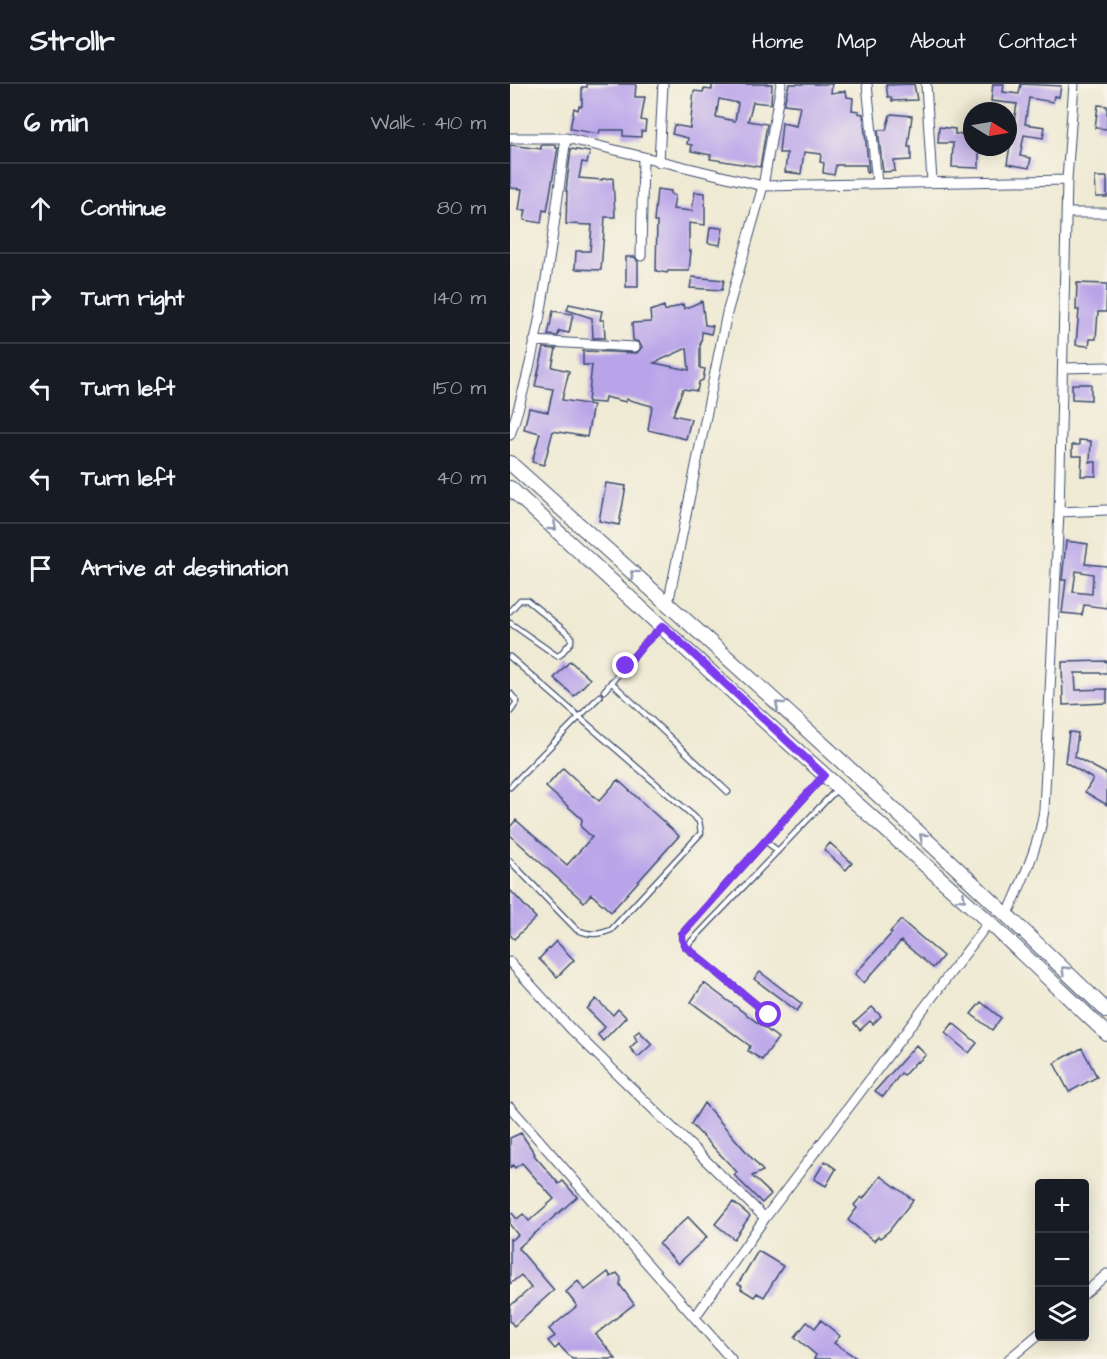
<!DOCTYPE html>
<html lang="en">
<head>
<meta charset="utf-8">
<style>
	body { margin:0; font-family:"Architects Daughter",sans-serif; background:#20242c; color:#f1f3f6 }
	.controls { position:absolute; right:18px; bottom:18px; display:grid; overflow:hidden; border-radius:6px; box-shadow:0 3px 15px #0003 }
	.controls button { width:54px; height:54px; display:grid; place-items:center; padding:0; border:0; border-bottom:2px solid #363941; background:#171b24; color:#f1f3f6; font:30px sans-serif }
	.compass { position:absolute; left:453px; top:18px; width:54px; height:54px; border-radius:50%; background:#171b24; box-shadow:0 3px 15px #0003; rotate:101deg }
	.stop { position:absolute; width:18px; height:18px; margin:-14px; border:4px solid #7c3aed; border-radius:50%; background:#fff }
	.stop.end { background:#7c3aed; border-color:#fff; box-shadow:0 2px 6px #0008 }
	.list { margin:0; padding:0; list-style:none }
	h2 { display:flex; justify-content:space-between; align-items:center; height:78px; margin:0; padding:0 24px; font-size:26px }
	h2 small { font-size:20px; font-weight:400; color:#9ea1a6 }
	.list li { display:grid; grid-template-columns:39px 1fr auto; gap:18px; align-items:center; box-sizing:border-box; height:90px; padding:0 24px; border-top:2px solid #363941 }
	.list b { display:block; font-size:22px; white-space:nowrap }
	.list em { font-size:20px; font-style:normal; color:#9ea1a6 }
	.icon { flex:none; width:33px; height:33px; fill:none; stroke:currentColor; stroke-width:2; stroke-linecap:round; stroke-linejoin:round }
	.map { position:relative; flex:none; width:597px; height:1275px; overflow:hidden }
	header { display:flex; align-items:center; gap:36px; box-sizing:border-box; height:84px; padding:0 30px; background:#171b24; border-bottom:2px solid #363941 }
	header strong { font-size:28px }
	nav { display:flex; gap:33px; margin-inline-start:auto; font-size:21px }
	main { display:flex }
	aside { flex:1; background:#171b24 }
	.map>svg:first-child { display:block }
</style>
</head>
<body>
<header>
<strong>Strollr</strong>
<nav><a>Home</a><a>Map</a><a>About</a><a>Contact</a></nav>
</header>
<main>
<aside>
<h2>6 min<small>Walk · 410 m</small></h2>
<ul class="list">
<li><svg class="icon" aria-label="ahead" viewBox="0 0 24 24"><path d="M12 20V5M6 11l6-6 6 6"/></svg><div><b>Continue</b></div><em>80 m</em></li>
<li><svg class="icon" aria-label="right" viewBox="0 0 24 24"><path d="M7 20v-9h11M14 6l5 5-5 5"/></svg><div><b>Turn right</b></div><em>140 m</em></li>
<li><svg class="icon" aria-label="left" viewBox="0 0 24 24"><path d="M17 20v-9H6M10 6l-5 5 5 5"/></svg><div><b>Turn left</b></div><em>150 m</em></li>
<li><svg class="icon" aria-label="left" viewBox="0 0 24 24"><path d="M17 20v-9H6M10 6l-5 5 5 5"/></svg><div><b>Turn left</b></div><em>40 m</em></li>
<li><svg class="icon" aria-label="arrive" viewBox="0 0 24 24"><path d="M6 21V4h12l-3 4 3 4H6"/></svg><div><b>Arrive at destination</b></div></li>
</ul>
</aside>
<div class="map">
<svg width="597" height="1275" viewBox="0 0 597 1275">
	<rect width="100%" height="100%" fill="#f7f3e8"/>
	<filter id="ink" filterUnits="userSpaceOnUse"><feTurbulence type="fractalNoise" baseFrequency=".0167" numOctaves="2"/><feDisplacementMap in="SourceGraphic" scale="12" xChannelSelector="R" yChannelSelector="G"/><feConvolveMatrix kernelMatrix="1 2 1 2 8 2 1 2 1" color-interpolation-filters="sRGB"/></filter>
	<filter id="wash" filterUnits="userSpaceOnUse"><feTurbulence type="fractalNoise" baseFrequency=".008" numOctaves="4" result="noise"/><feDisplacementMap in="SourceGraphic" scale="24" xChannelSelector="R" yChannelSelector="G"/><feGaussianBlur stdDeviation="1.35" result="paint"/><feColorMatrix in="noise" values="0 0 0 0 0 0 0 0 0 0 0 0 0 0 0 0 0 1.4 0 .05"/><feComposite in="paint" operator="in"/></filter>
	<g filter="url(#wash)">
		<rect width="100%" height="100%" fill="#efead3"/>
		<g id="blocks">
			<path fill="#b9a4e9" fill-rule="evenodd" d="M77,0h49l-1,13h10l-4,23 5,1 -1,10h-4v6l-18,-1v-6h-23l-1,4 -29,-5 4,-21 4,2 1,-4h3v-19h5z
				M202,0h60l-1,20 -18,-2 -5,19 19,3 -7,43 -50,-8 1,-4 -20,-4 1,-6 -5,-1 1,-6 -16,-4 2,-9 16,3 4,-37 9,1 1,-3 8,1zM209,15l19,4 -3,18 -19,-4z
				M279,0h43l-1,9 15,-2 1,6 6,1 -1,12 7,1 -1,2 5,1 6,58 -2,1 -1,-8h-30l-2,10 -11,-2 1,-10 -4,-1 1,-8 -17,-2 -3,22 -16,-2 2,-19h-8l3,-30 14,3 4,-20 -16,-2z
				M404,0l3,16 -25,1 -1,-4h-3l-2,-12z
				M483,0h11l-1,8 16,2 2,-10 40,2 -2,11 -5,-1 -1,6 -24,-4 -4,26 20,3 -2,11 -19,-3 -4,21 11,2 -2,10 -22,-4 3,-18h-2v-14l4,1 5,-29 -26,-3z
				M588,21l9,1v23l-12,-1z
				M382,30l20,2 -4,31h3v13l-17,1 1,10 -12,1 -5,-42h8l4,-15z
				M429,43l16,2v5h17v13h7v21l-27,-1 1,-24h-15z
				M0,61l31,4v-4h15v3h2l-11,63 -4,-1 -2,13 -17,-3 2,-10h-7l3,-21 -12,-1z
				M61,65l19,3 -3,11 -5,-1 -3,16 23,2v-1l11,-1 2,39h-10l-4,53 -26,-1 1,-18h14l2,-26 -26,-1 1,-33h-1z
				M585,93h12v20h-11z
				M147,105l14,2v3l4,2 -2,13 19,2 3,-19 10,1v32l-16,-2v28h2l-2,20h-21l-1,2 -11,-2 1,-49h-3z
				M200,143l13,1 -3,17 -12,-2z
				M116,173h9l3,5v25h-12z
				M182,193l32,3 -2,10 -32,-2z
				M567,199l30,1 -1,28h-8l-2,27h-6l-1,7 -13,-1 3,-35h-3z
				M192,217l3,24 8,1 -2,8 -9,-2 -1,12h-1v24l5,1 -2,11 -4,2 -2,9 -14,-2 -10,26 18,4 -5,20 -38,-9 4,-24 -26,-7v3l-21,-5 -1,6 -16,-1 4,-37h-9v-14l54,2 5,-6 -3,-5 -6,-2 -1,-17 19,-1 -1,-11 14,-5 1,5 18,-7 1,5zM177,264l2,22 -35,-7z
				M59,220l33,7 -2,9h4l1,18h-12l-1,-20 -25,-8z
				M43,227l20,3 -4,19 -10,-2 -1,5 -10,-1z
				M34,264l12,1 -4,18 17,4 -7,29 31,5 -6,32 -34,-6 -9,34 -12,-3 8,-29 -16,-4 5,-21 19,4 5,-23 -18,-3z
				M562,300h19v16l-19,-1z
				M569,356l12,1 -1,21h6v14h-15l1,-20h-10v-11h7z
				M96,399l20,3 -7,39 -20,-4z
				M556,457l22,3 -3,20 22,2v42l-23,-3 -2,10 -20,-2 4,-33h-4zM566,487l17,3 -1,20 -19,-2z
				M60,577l20,18 -16,17 -20,-18z
				M597,577v12h-32l1,17 31,-1v14l-44,2 -1,-43z
				M559,648l9,1 -3,24 32,17v31l-22,-13 8,-13 -28,-17z
				M53,684l36,33 19,-21 61,56 -68,76 -20,-18 -7,8 -74,-67v-8l6,-7 51,45 25,-28 -11,-10 1,-8 -36,-32z
				M320,759l22,20 -6,7 -22,-20z
				M0,806l26,28 -22,21 -4,-4z
				M391,836l42,36 -10,12 -32,-27 -37,42 -9,-9 37,-41 -2,-1z
				M46,857l18,19 -17,17 -18,-18z
				M250,888l42,32 -5,7 -43,-32z
				M194,899l74,55 -16,22 -14,-9 2,-5 -59,-44z
				M86,915l17,16 5,-6 8,8 -23,24 -5,-6 7,-8 -18,-18z
				M471,918l20,16 -9,12 -21,-16z
				M362,923l9,9 -8,8 -3,-3 -10,9 -6,-7z
				M443,939l24,20 -8,10 -24,-20z
				M129,947l13,13 -14,13 -8,-9 7,-7 -3,-6z
				M406,961l10,10 -8,7 -1,-1 -13,14 -3,-2 -18,24 -8,-6z
				M572,964l15,29 -28,15 -15,-29z
				M194,1019l59,68 -11,5 19,18 -9,9 -28,-28 3,-3 -46,-48z
				M11,1049l14,21 -1,1 25,29 4,-3 14,16 -59,51 36,42 -40,36 -4,-5v-15l21,-18 -10,-13 -11,9v-46l1,2 7,-5 -8,-10v-14l7,8 6,-5 6,7 25,-22 -32,-36 -7,5 -2,-3 -3,3v-30z
				M315,1077l11,8 -10,17 -12,-7z
				M371,1092l32,24 -24,31 -9,7 -2,-2 -4,5 -26,-21 9,-12 -3,-3 7,-8 2,2z
				M223,1118l17,14 -16,23 -19,-15z
				M178,1133l19,20 -29,27 -19,-20z
				M248,1167l25,15 -19,31 -7,-4 -3,4 -13,-8 1,-3 -4,-2z
				M98,1188l3,5 6,-4 4,5 -1,7 14,19 -38,30 20,25h-44l-13,-14 -4,4 -7,-8 7,-5 -6,-7 28,-23 -11,-14 12,-11 7,9z
				M311,1236l19,16 -6,7 24,16h-44l2,-4 -21,-18 12,-15 8,6z"/>
		</g>
	</g>
	<g filter="url(#ink)">
		<use href="#blocks" fill-opacity="0" stroke="#3b4b70" stroke-width="1.5"/>
		<g fill="none" stroke-linecap="round" stroke-linejoin="round">
			<defs>
				<path id="service" d="M0,527l10,-11h7l44,36v6l-11,13 -3,1 -47,-33
					M0,573l189,164 2,12 -90,97c-13,5 -21,5 -34,0l-67,-69
					M101,598l117,110
					M94,607l41,-48 16,-15
					M0,609l7,9 -7,10
					M0,703l90,-91
					M255,757l13,10
					M176,863l151,-158
					M259,931l-83,-68 -4,-8v-5l141,-157"/>
				<path id="minor" d="M357,0l10,99
					M416,0l6,98
					M0,54h56l197,48 304,-6
					M149,78l4,-78
					M557,129h40
					M131,172l2,-99
					M24,257l101,6
					M553,284l44,-1
					M0,351c32,-95 42,-198 56,-297
					M549,428l48,-2
					M158,520l59,-291 36,-127 18,-102
					M498,830c14,-33 31,-68 36,-104l15,-298 8,-332 7,-96
					M0,878l61,67 194,189
					M0,1023l221,252
					M574,1210l23,-20
					M185,1233l70,-99 224,-296
					M499,1275l31,-26"/>
				<path id="secondary" d="M0,379c202,180 403,360 597,548
					M0,404l261,239 218,195 118,112"/>
			</defs>
			<use href="#service" stroke="#3b4b70" stroke-width="7"/>
			<use href="#minor" stroke="#3b4b70" stroke-width="11"/>
			<use href="#secondary" stroke="#3b4b70" stroke-width="16"/>
			<use href="#service" stroke="#fff" stroke-width="4.5"/>
			<use href="#minor" stroke="#fff" stroke-width="9"/>
			<use href="#secondary" stroke="#fff" stroke-width="14"/>
		</g>
		<defs><path id="oneway-chevron" d="M-2-3.5L2.5 0L-2 3.5" fill="none" stroke-width="1.6" stroke-linecap="round" stroke-linejoin="round" transform="scale(1.5)"/></defs>
		<g stroke="#8d97ae">
			<use href="#oneway-chevron" transform="translate(43 443) rotate(42)"/>
			<use href="#oneway-chevron" transform="translate(124 490) rotate(-138)"/>
			<use href="#oneway-chevron" transform="translate(269 621) rotate(-138)"/>
			<use href="#oneway-chevron" transform="translate(413 753) rotate(-138)"/>
			<use href="#oneway-chevron" transform="translate(452 814) rotate(42)"/>
			<use href="#oneway-chevron" transform="translate(555 886) rotate(-136)"/>
		</g>
	</g>
	<g fill="none" stroke-linecap="round" stroke-linejoin="round" filter="url(#ink)">
		<path stroke="#7c3aed" stroke-width="8" d="M116,582l19,-23 18,-17 161,149 -142,159v5l4,8 83,68"/>
	</g>
</svg>
<div class="controls">
<button>+</button>
<button>−</button>
<button><svg class="icon" aria-label="layers" viewBox="0 0 24 24"><path d="M12 4l9 5-9 5-9-5zM3 14l9 5 9-5"/></svg></button>
</div>
<svg class="compass" viewBox="-18 -18 36 36"><path d="M0-13l5 13h-10z" fill="#e53935"/><path d="M0 13l5-13h-10z" fill="#9ea1a6"/></svg>
<div class="stop" style="left:259px;top:931px"></div>
<div class="stop end" style="left:116px;top:582px"></div>
</div>
</main>
</body>
</html>
